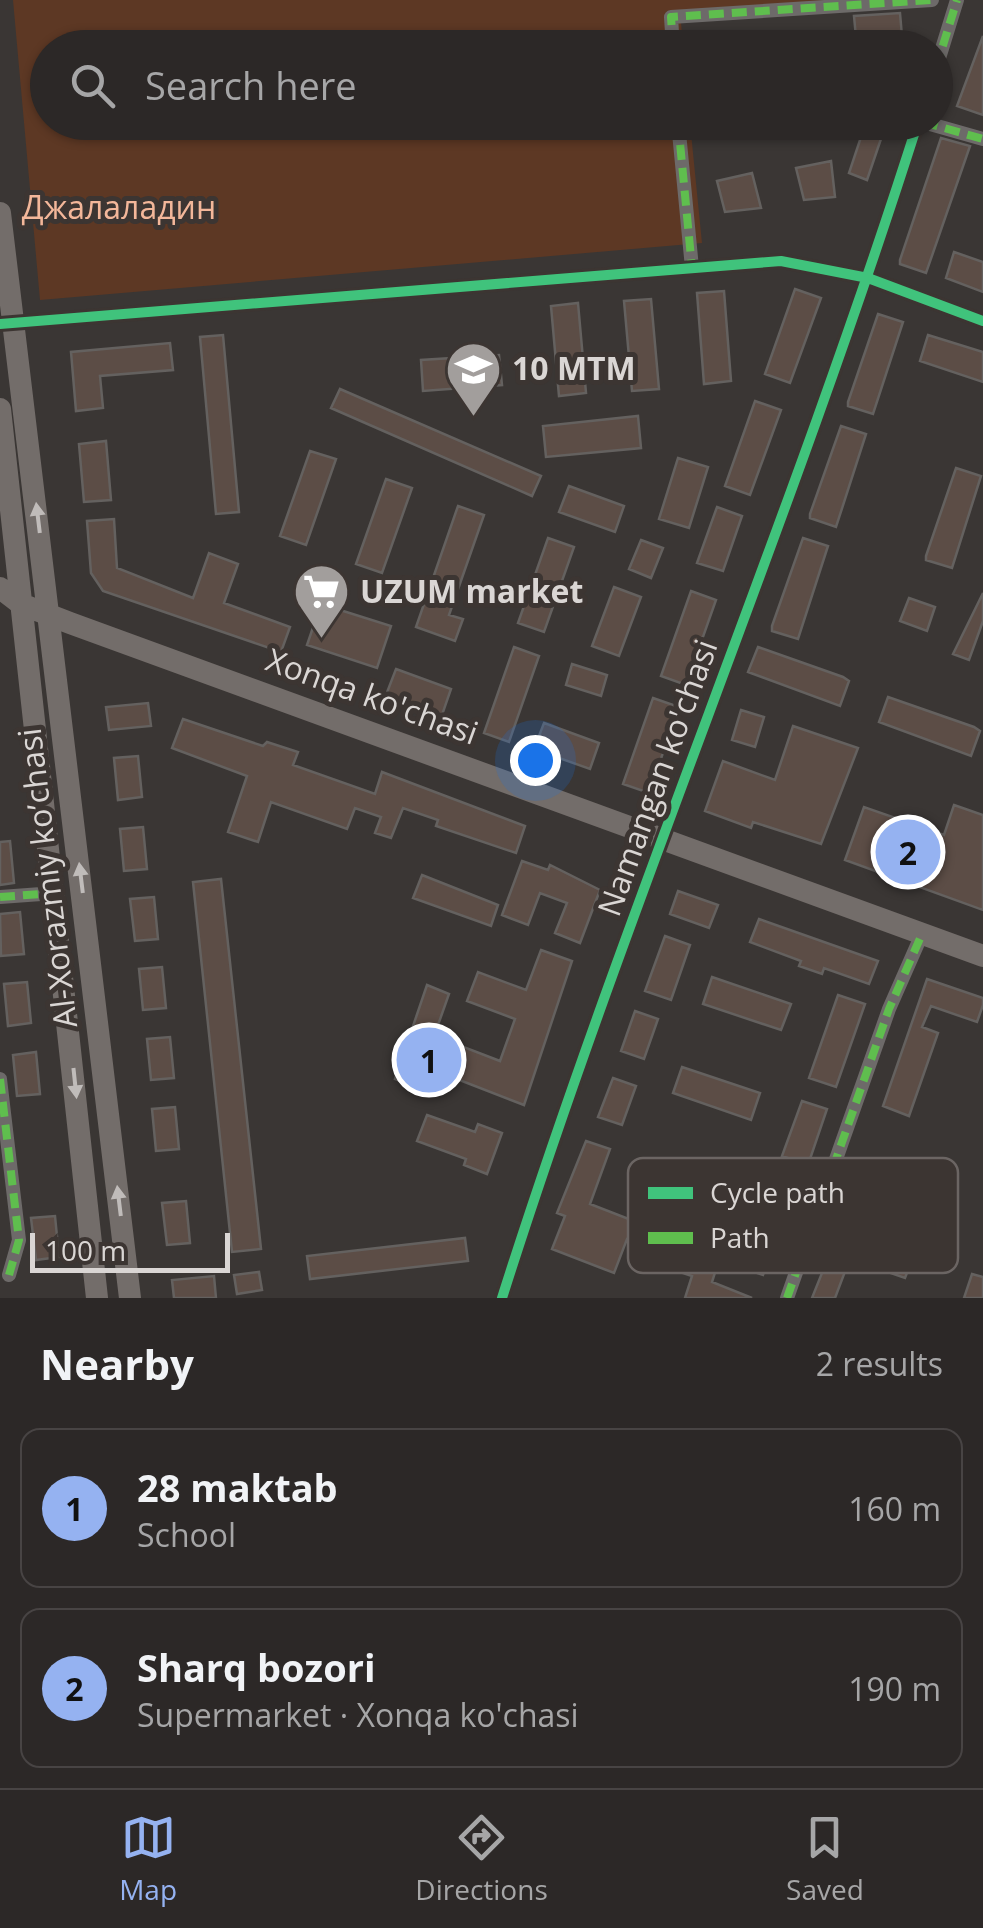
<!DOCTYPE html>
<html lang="en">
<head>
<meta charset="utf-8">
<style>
	body { margin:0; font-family:"Open Sans",sans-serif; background:#34302f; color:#f1f3f6 }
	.scale { position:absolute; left:30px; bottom:25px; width:200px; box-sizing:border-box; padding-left:10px; border:5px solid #dad6d4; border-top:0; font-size:28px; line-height:35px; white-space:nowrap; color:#dad6d4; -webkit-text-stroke:8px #3c3532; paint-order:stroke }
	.you { position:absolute; left:535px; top:760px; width:35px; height:35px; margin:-25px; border:8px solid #fff; border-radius:50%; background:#1a73e8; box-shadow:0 0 0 15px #1a73e833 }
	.badge { display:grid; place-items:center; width:65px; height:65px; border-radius:50%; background:#95b2f1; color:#111; font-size:32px; font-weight:700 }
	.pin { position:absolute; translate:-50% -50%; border:5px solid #fff; box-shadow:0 2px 10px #0006 }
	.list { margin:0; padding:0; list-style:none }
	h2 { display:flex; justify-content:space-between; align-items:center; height:130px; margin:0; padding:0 40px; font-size:42px }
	h2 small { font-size:32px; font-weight:400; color:#a6a6a7 }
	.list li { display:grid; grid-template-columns:65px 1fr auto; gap:30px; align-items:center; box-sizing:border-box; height:160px; margin:0 20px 20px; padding:0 20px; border:2px solid #484444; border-radius:20px }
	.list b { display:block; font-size:38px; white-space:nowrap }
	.list p { margin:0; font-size:32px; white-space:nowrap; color:#a6a6a7 }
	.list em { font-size:32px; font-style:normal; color:#a6a6a7 }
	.icon { flex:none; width:55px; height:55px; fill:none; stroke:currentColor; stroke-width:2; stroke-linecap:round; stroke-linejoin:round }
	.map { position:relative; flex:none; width:983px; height:1298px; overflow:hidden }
	.search { position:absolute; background:#2c2827; box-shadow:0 2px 8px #0004; left:30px; right:30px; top:30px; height:110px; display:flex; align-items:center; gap:25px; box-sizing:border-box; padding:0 35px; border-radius:55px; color:#a6a6a7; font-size:38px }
	.sheet { height:490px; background:#2c2827 }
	nav { display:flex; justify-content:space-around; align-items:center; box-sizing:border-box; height:140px; border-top:2px solid #484444; background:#2c2827; font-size:28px; color:#a6a6a7 }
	nav a { display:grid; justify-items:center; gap:5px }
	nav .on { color:#95b2f1 }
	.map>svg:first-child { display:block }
</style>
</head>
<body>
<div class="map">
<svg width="983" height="1298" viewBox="0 0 983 1298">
	<rect width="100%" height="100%" fill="#3a3634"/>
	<path fill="#5d3824" d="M13,0h875l-207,22 2,25 -635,1v74l642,1 12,120 -662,57z"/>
	<path fill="#5c4d46" stroke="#64615f" stroke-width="2.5" d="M900,13l3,35h-46l-3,-32z
		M983,36v79l-26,-9z
		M776,122h69v8l-68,7z
		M866,122h17l1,8 -17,50 -18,-7z
		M941,138l29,8 -44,127 -26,-9v-4z
		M831,161l4,36 -31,3 -8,-32z
		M752,173l9,35 -36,4 -8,-31z
		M954,252l29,10v30l-37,-14z
		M795,289l26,9 -31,85 -25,-9z
		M724,291l7,90 -27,3 -7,-91z
		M651,299l8,90 -27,2 -8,-90z
		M578,303l8,90 -27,3 -8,-90z
		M878,314l25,8 -30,92 -25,-8v-4z
		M223,335l16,177 -23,2 -16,-177z
		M928,335l55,17v30l-63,-21z
		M170,343l3,27 -73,6 3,32 -27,3 -5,-59z
		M499,355l3,30 -79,6 -2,-31z
		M340,389l201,87 -9,20 -201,-88z
		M755,401l26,9 -31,85 -25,-9z
		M638,416l3,32 -95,9 -3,-31z
		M841,426l25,8 -30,93 -26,-9v-4z
		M106,441l5,59 -27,2 -5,-58z
		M310,451l26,8 -30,86 -26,-9z
		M678,458l30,9 -19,61 -30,-9z
		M956,468l25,8 -29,92 -26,-8v-4z
		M386,479l26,9 -30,85 -26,-9z
		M569,486l55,20 -9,26 -56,-20z
		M458,506l26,9 -35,100 14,4 -8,22 -39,-14z
		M717,507l25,9 -19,55 -26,-8z
		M114,519l3,49 76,30 16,-45 29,11 -14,39 66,24 -9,25 -178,-61 -12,-18 -4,-52z
		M548,538l26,9 -30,85 -26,-9z
		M803,538l25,8 -30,93 -26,-8v-5z
		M641,540l22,8 -12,30 -22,-9z
		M614,587l27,10 -22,59 -27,-10z
		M691,591l25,9 -30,85 -25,-9z
		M983,593v28l-14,39 -16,-6z
		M909,598l26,9 -8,24 -27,-10z
		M321,604l70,22 -14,42 -70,-23z
		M514,647l25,9 -30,86 -25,-9z
		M758,647l85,30 6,4 -9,25 -92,-34z
		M572,664l35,11 -6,21 -35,-11z
		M396,669l55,20 -9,26 -56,-20z
		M888,697l86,30 6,4 -9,25 -92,-34z
		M653,698l26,9 -30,86 -26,-9z
		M148,703l3,23 -42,4 -3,-23z
		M741,710l23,7 -9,30 -23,-7z
		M183,719l80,27 4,-4 31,10 -5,13 82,29 7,-22 143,54 -9,27 -80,-27 2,-6 -35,-12 -12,30 -16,-5 6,-16 -26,-9 -8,21 -76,-27 -13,40 -30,-10 19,-56 -75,-28z
		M544,723l55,20 -9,26 -56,-20z
		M793,726l65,22 -37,96 -68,-22 -2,6 -46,-17 18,-50 52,19z
		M138,756l4,41 -24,3 -4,-42z
		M954,805l29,10v95l-138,-50 19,-53 80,28z
		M143,827l4,42 -23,2 -4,-42z
		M10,841l4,42 -14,2v-43z
		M522,861l26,9 2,-5 50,25 -20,53 -25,-10 12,-30 -27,-10 -12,32 -26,-10z
		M422,875l76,30 -7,21 -78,-28z
		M221,879l40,370 -29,3 -39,-370z
		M678,891l40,14 -9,23 -39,-14z
		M154,897l4,42 -23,2 -5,-42z
		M20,912l4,42 -23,2 -1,-42z
		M759,919l119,42 -9,23 -45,-16 -2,6 -23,-8 2,-5 -51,-19z
		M665,936l25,9 -19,55 -26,-9z
		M541,950l31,11 -48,144 -80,-31 12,-30 44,17 15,-42 -48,-18 11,-29 48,18z
		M162,967l4,41 -23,2 -4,-41z
		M712,977l79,27 -10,26 -78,-26z
		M927,979l56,19v7l-6,17 -46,-16 -9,21 16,6 -29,83 -26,-10z
		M27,982l4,41 -23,3 -4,-42z
		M427,985l22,9 -33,93 -21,-8z
		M838,995l27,9 -29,83 -27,-9z
		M635,1011l23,8 -14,40 -23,-8z
		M170,1037l4,41 -23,2 -4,-41z
		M36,1052l4,42 -23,2 -4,-41z
		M682,1067l78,26 -9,27 -78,-27z
		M613,1078l23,8 -14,39 -24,-8z
		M802,1101l25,8 -19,56 -26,-9z
		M175,1107l4,42 -23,2 -4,-42z
		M427,1115l48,17 3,-8 24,9 -15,41 -23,-9 2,-6 -49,-18z
		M586,1141l24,8 -20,55 67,26 -7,18 -23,-9 -13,34 -62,-24 13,-33 -8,-3z
		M765,1184l27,9 -29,82 -27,-9z
		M186,1201l4,42 -23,2 -5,-42z
		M55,1216l4,41 -23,3 -5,-42z
		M465,1238l3,23 -158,18 -3,-23z
		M836,1238l19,7 -20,53h-23z
		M894,1238l23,9 -12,31 -23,-8z
		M656,1242l62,21 -6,19 40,16h-67l7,-22 -42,-14z
		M259,1272l3,18 -25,4 -3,-19z
		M972,1274l11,3v21h-19z
		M214,1276l2,22h-42l-2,-18z"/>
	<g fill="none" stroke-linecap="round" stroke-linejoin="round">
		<path stroke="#6d6a69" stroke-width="14" d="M673,48l-2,-31 261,-17
			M936,68l21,-68
			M678,122l14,146
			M923,122l60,17
			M0,324l781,-63 87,17 115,43
			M0,897l55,-4
			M0,1079l19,161 -10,35
			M502,1298c126,-396 290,-779 416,-1176
			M787,1298l102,-289 33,-75"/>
		<path stroke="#736d6a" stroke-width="22" d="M0,213l130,1085
			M0,409l97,889
			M0,588l21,16 49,19 913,333"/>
		<path stroke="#5fbe4e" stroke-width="8" stroke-dasharray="15 8" stroke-linecap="butt" d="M673,48l-2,-31 261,-17
			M936,68l21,-68
			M678,122l14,146
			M923,122l60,17
			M0,897l55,-4
			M0,1079l19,161 -10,35
			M787,1298l102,-289 33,-75"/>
		<defs>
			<path id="cycleway" d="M0,324l781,-63 87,17 115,43
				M502,1298c126,-396 290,-779 416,-1176"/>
		</defs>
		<use href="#cycleway" stroke="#3c3532" stroke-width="16"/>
		<use href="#cycleway" stroke="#40c37c" stroke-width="10"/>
	</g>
	<defs><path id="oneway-solid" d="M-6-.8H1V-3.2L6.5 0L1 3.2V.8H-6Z" transform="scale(2.5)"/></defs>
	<g fill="#c0bcba">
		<use href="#oneway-solid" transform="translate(38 518) rotate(-97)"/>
		<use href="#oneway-solid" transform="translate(81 878) rotate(-97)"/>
		<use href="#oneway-solid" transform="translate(75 1083) rotate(84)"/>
		<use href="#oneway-solid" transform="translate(119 1201) rotate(-97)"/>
	</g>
	<defs>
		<symbol id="school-pin" viewBox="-11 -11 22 30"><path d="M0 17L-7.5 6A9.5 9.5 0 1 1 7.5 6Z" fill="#a29e9c" stroke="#3c3532"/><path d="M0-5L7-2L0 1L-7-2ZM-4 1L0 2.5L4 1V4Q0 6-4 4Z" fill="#fff"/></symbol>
		<symbol id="supermarket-pin" viewBox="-11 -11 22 30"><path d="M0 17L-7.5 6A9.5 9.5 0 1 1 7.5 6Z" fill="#a29e9c" stroke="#3c3532"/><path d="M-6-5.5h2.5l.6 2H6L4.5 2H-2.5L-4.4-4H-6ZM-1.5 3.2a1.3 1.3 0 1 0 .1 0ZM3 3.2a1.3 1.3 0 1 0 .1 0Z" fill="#fff"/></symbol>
	</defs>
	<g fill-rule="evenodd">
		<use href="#school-pin" x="442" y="338" width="63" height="86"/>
		<use href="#supermarket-pin" x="290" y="560" width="63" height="86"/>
	</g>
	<g text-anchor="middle" stroke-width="10" stroke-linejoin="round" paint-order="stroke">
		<g font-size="32" fill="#f3b79a" stroke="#3c3532">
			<text x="119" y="219">Джалаладин</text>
		</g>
		<g font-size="32" font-weight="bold" fill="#dad6d4" stroke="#3c3532" text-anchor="start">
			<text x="512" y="380">10 MTM</text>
			<text x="360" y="603">UZUM market</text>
		</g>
		<g font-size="32" fill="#dad6d4" stroke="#3c3532">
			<text transform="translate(372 697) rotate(20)" y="11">Xonqa ko'chasi</text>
			<text transform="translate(658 778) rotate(-70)" y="11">Namangan ko'chasi</text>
			<text transform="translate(48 878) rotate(-97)" y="11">Al-Xorazmiy ko’chasi</text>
		</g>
	</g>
	<rect x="628" y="1158" width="330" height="115" rx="15" fill="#3c3532" stroke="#6b6563" stroke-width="2.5"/>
	<rect x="648" y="1187" width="45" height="12" fill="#40c37c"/>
	<rect x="648" y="1232" width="45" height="12" fill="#5fbe4e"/>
	<g font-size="28" fill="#dad6d4">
		<text x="710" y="1203">Cycle path</text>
		<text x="710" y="1248">Path</text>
	</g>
</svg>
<div class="scale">100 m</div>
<div class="you"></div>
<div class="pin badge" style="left:429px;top:1060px">1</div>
<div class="pin badge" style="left:908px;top:852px">2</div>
<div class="search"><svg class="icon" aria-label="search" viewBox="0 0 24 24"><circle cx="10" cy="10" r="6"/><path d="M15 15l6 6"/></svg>Search here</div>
</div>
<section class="sheet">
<h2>Nearby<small>2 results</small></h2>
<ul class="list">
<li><span class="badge">1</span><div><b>28 maktab</b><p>School</p></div><em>160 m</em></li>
<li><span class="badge">2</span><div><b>Sharq bozori</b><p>Supermarket · Xonqa ko'chasi</p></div><em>190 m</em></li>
</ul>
</section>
<nav>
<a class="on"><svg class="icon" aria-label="map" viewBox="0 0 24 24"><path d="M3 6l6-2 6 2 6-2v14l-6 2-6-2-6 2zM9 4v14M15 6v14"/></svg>Map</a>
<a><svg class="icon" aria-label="directions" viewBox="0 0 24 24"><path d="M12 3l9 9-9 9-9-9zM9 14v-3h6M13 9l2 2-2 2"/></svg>Directions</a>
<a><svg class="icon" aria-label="saved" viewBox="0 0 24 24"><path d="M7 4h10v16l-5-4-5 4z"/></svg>Saved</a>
</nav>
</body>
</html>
